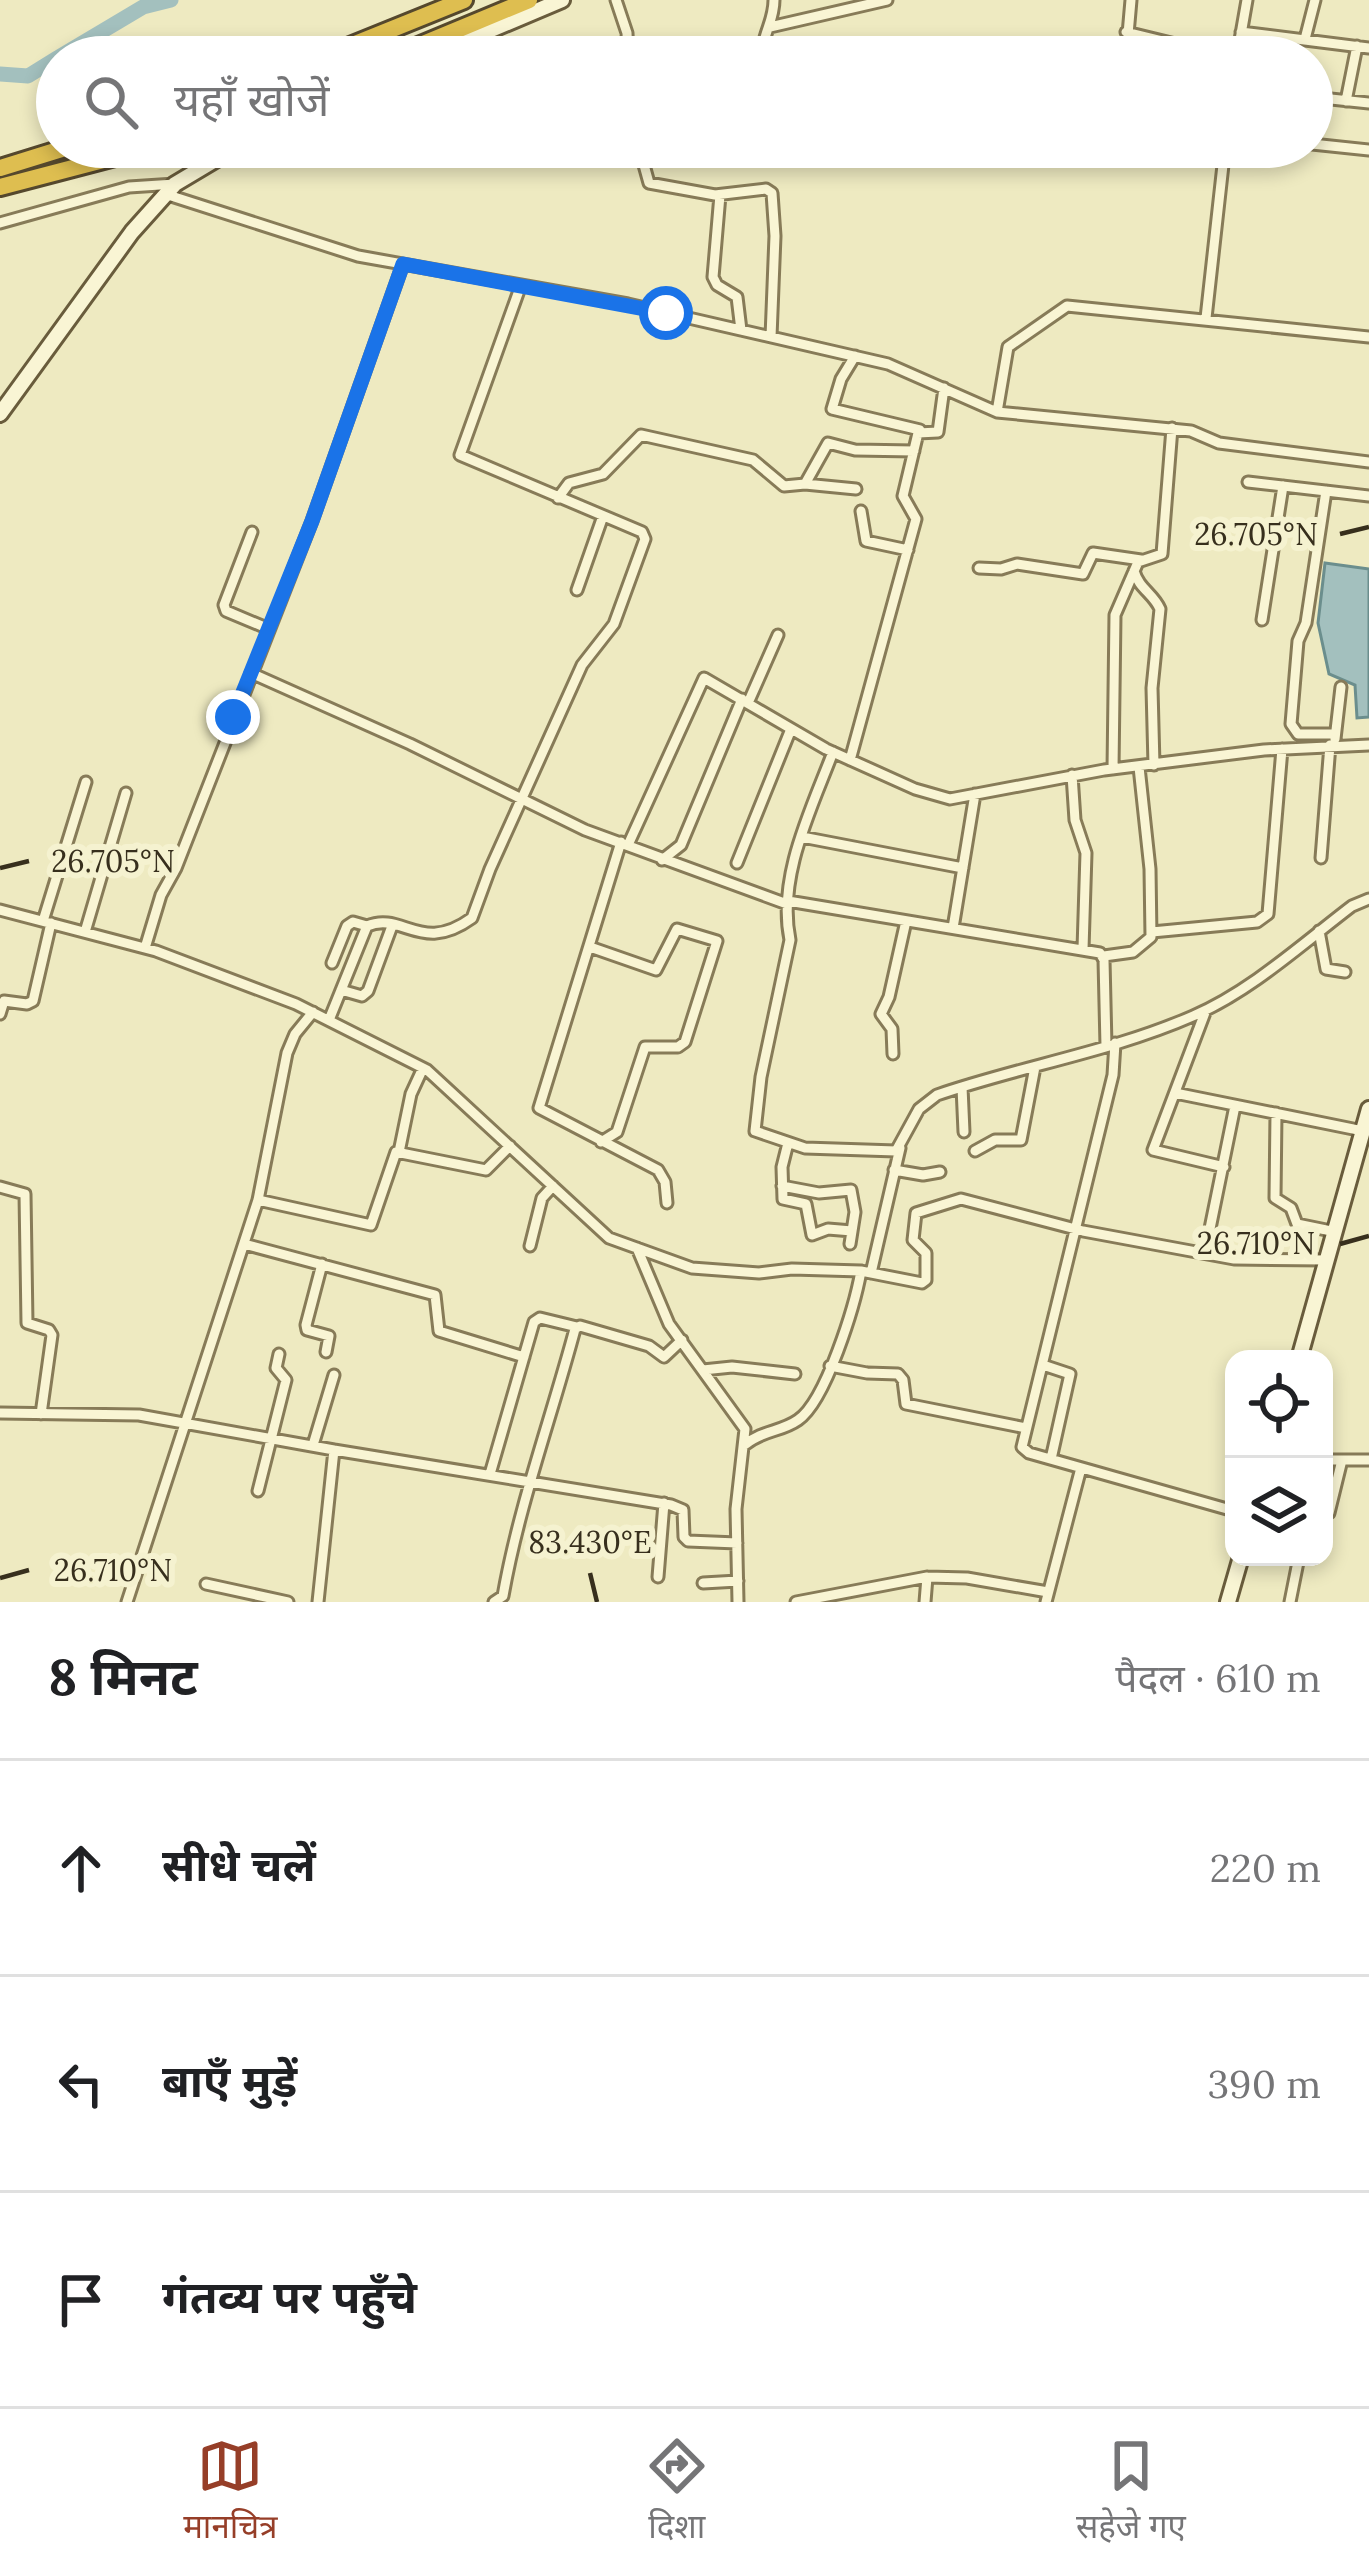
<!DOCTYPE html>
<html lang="hi">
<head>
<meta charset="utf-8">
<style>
	body { margin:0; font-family:Lora,"Noto Sans Devanagari",serif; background:#f6f6f6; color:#202124 }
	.controls { position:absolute; right:36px; bottom:36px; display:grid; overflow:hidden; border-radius:24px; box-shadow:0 6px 18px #0003 }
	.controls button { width:108px; height:108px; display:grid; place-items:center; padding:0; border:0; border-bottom:3px solid #e0e0e0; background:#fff; color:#202124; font:60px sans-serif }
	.stop { position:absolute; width:36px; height:36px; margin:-27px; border:9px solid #1a73e8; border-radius:50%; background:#fff }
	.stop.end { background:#1a73e8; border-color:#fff; box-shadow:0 3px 12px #0008 }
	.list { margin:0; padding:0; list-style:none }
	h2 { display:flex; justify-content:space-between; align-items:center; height:156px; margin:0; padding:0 48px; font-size:51px }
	h2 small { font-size:39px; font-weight:400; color:#757577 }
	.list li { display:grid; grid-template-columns:78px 1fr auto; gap:36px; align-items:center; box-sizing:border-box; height:216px; padding:0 48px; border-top:3px solid #e0e0e0 }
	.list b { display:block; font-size:45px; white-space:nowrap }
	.list em { font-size:39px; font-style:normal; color:#757577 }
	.icon { flex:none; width:66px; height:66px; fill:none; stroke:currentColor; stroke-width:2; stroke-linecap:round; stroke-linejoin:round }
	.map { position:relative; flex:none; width:1369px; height:1602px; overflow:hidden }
	.search { position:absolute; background:#fff; box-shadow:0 6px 18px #0003; left:36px; right:36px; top:36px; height:132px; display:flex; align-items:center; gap:30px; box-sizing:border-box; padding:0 42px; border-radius:66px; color:#757577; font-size:45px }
	.sheet { height:804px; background:#fff }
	nav { display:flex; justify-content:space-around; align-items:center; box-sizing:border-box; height:168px; border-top:3px solid #e0e0e0; background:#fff; font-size:33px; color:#757577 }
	nav a { display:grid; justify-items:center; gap:6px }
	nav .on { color:#963e28 }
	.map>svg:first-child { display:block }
</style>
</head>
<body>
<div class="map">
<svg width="1369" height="1602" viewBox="0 0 1369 1602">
	<rect width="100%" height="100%" fill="#eeeac1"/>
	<path fill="#a3c0be" stroke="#6b8e8d" stroke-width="3" d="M1325,563l44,6v148l-12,1 -2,-33 -26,-11 -11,-51z"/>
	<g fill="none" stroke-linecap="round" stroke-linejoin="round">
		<path stroke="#a3c0be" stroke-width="15" d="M59,57l84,-50 28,-7
			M0,74l28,2 29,-18"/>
		<defs>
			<path id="street" d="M616,0l11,33 1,24
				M770,27l117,-27
				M1126,32l103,25
				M1241,32l128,16
				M1305,39l10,-39
				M763,57c-2,-22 11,-34 11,-57
				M1126,57l5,-57
				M1237,57l10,-57
				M1312,97l57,6
				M1346,101l11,-55
				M1312,144l57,6
				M639,147l10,36 66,12 51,-6 6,4 3,43 -4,101
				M709,147l27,7
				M165,194l193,62 270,48 260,60 109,48 194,19 28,12 150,19
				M720,195l-7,82 4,8 20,12 4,33
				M0,223l129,-36 46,-3
				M1206,318l19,-171
				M855,356l-14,23 -9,30 88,21
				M997,412l11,-65 59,-41 302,31
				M1248,482l121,14
				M805,484l51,5
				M1326,491l-20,132 -8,18 -7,83 7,10h37
				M558,498l11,-15 34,-9 38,-39 112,25 31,26 21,-2 23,-41 27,7 59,1
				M861,511l5,30 42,9
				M252,532l-28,73 2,6 43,18
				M979,568l22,1 16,-5 66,10 10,-21 48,7
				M1134,571c5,18 19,22 26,38l-8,79 2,77
				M577,590l26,-74
				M1262,620l21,-134
				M251,673l159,71 175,86 202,74
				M748,703l30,-68
				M1335,739l6,-52
				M833,752c-22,58 -56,125 -43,188l-29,137 -6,54 50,17 91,3 23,-42 18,-14c84,-29 174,-43 256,-79 58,-25 109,-72 159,-110l17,-7
				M850,760l66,-241 -13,-23 15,-63 20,-1 6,-44
				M1113,769l2,-154 23,-53 24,-8 10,-126
				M1072,775l3,45 11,33 -3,96
				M802,837l161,31
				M621,842l-82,266 119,62 7,12 2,21
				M628,845l76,-167 122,71 89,40 35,10 154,-29 160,-20 105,-5
				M1321,858l9,-113
				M662,860l19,-15 61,-146
				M737,863l54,-134
				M788,901l312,52 4,7 2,86
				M0,910l156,41 140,53 131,66 182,168 83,30 67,5 33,-4 69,2 61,12 4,-3v-27l-13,-13 3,-27 45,-14 122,32 151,28 93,1
				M43,921l43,-139
				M953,928l22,-134
				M1319,931l7,38 19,3
				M85,932l41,-139
				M1152,932l105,-10 11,-8 14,-165
				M590,947l66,23 21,-41 40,12 -32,101 -7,5h-33l-28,85 -16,10
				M145,948l16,-53 15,-27 136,-347 91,-257
				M1104,956l29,-4 18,-15 -1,-68 -11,-102
				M332,963l15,-37 6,-4 14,4
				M341,990l21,6 6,-5 24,-65
				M1206,1010l-53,140 71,17
				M0,1014l4,-13 23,3 6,-3 18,-78
				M329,1020l38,-94c36,-15 54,29 105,-8l18,-49 92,-204 32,-41 31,-85 -3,-7 -182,-77 61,-170
				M1115,1043l-2,32 -91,372 7,6 205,58
				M893,1054l-1,-25 -11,-15 8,-17 17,-76
				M962,1087l2,45
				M1175,1093l188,38
				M1276,1113l-1,85 16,10 6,16 39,8
				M788,1143l-6,24 1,32 23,5 6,31 16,-6 24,2
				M975,1151l20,-11h26l14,-73
				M399,1152l12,-58 12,-26
				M894,1170l29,5 17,-3
				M782,1186l37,7 32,-3 4,22 -5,32
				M0,1187l25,7 2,129 22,7 3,5 -11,79
				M258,1200l113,25 25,-73 90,18 24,-24
				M244,1244l191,51 4,36 85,26
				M530,1246l12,-48 11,-12
				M637,1248l32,76 76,105 -9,80 2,93
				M1205,1253l30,-147
				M322,1264l-16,61 1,5 22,6 -3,16
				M871,1273l29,-125
				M1043,1365l27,9 -19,85
				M830,1366l37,7 31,1 5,6 3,24 120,24
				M703,1370l29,-3 63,7
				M0,1413l139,2 195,35 -16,152
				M746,1444c17,-14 35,-12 52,-24 28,-19 57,-115 63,-149
				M313,1445l21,-70
				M334,1450l337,55 12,5 1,27 4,4 49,2
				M1324,1460h45
				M490,1474l44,-152 6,-4 37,9
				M258,1491l28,-111 -10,-12 3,-14
				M1324,1515l5,-2 13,-53
				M658,1577l6,-74
				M703,1583l35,-2
				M206,1584l82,18
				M127,1602l131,-402 29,-147 8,-19 18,-22
				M494,1602l9,-6c16,-91 48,-177 72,-267l5,-3 69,20 15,11 18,-17
				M796,1602l131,-25 40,1 81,14
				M925,1602l2,-25
				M1046,1602l35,-134
				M1290,1602l9,-45"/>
			<path id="secondary" d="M427,57l135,-57
				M0,414l132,-182 43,-48 62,-37
				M1299,1359l70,-250
				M1228,1602l13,-45"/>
			<path id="highway" d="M323,57l141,-57
				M392,57l137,-57
				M0,168l68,-21
				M0,187l153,-40"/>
		</defs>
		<use href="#street" stroke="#877b58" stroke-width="15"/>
		<use href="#secondary" stroke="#695c3c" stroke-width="20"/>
		<use href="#highway" stroke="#55482d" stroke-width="22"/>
		<use href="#street" stroke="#f9f5d4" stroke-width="9"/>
		<use href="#secondary" stroke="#f9f5d4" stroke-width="14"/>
		<use href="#highway" stroke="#debe50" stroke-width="16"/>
	</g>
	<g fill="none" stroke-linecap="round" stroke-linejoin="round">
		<path stroke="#1a73e8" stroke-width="15" d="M233,717l79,-196 91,-257 263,49"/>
	</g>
	<path fill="none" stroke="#372f1d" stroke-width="4.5" d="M1340,534l29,-7M0,868l29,-7M1340,1244l29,-8M590,1573l7,29M0,1578l29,-8"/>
	<g font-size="30" text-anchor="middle" fill="#372f1d" stroke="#f5f2d0" stroke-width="12" stroke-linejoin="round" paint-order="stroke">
		<text x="1256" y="545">26.705°N</text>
		<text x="113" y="872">26.705°N</text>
		<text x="1256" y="1254">26.710°N</text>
		<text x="590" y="1553">83.430°E</text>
		<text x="113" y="1581">26.710°N</text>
	</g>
</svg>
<div class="controls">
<button><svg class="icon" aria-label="locate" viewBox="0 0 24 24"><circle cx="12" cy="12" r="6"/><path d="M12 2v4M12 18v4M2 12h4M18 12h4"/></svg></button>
<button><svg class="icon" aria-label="layers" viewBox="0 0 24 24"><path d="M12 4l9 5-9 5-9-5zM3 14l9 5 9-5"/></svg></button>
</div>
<div class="stop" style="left:666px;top:313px"></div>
<div class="stop end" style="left:233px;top:717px"></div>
<div class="search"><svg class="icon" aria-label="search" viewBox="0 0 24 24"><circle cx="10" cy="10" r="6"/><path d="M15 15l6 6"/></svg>यहाँ खोजें</div>
</div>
<section class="sheet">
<h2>8 मिनट<small>पैदल · 610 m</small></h2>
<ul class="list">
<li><svg class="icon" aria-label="ahead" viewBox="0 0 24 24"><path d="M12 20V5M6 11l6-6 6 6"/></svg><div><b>सीधे चलें</b></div><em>220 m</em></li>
<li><svg class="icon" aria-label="left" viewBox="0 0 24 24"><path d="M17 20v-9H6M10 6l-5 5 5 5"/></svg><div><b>बाएँ मुड़ें</b></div><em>390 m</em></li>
<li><svg class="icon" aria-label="arrive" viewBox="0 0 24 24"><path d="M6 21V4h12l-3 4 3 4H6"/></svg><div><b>गंतव्य पर पहुँचे</b></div></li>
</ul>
</section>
<nav>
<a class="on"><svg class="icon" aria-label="map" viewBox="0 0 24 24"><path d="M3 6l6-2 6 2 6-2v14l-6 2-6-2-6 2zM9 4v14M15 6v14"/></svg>मानचित्र</a>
<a><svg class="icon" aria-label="directions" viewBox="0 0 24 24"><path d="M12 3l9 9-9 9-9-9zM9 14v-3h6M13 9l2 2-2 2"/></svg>दिशा</a>
<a><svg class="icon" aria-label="saved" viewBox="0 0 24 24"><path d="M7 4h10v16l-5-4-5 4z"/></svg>सहेजे गए</a>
</nav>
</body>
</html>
